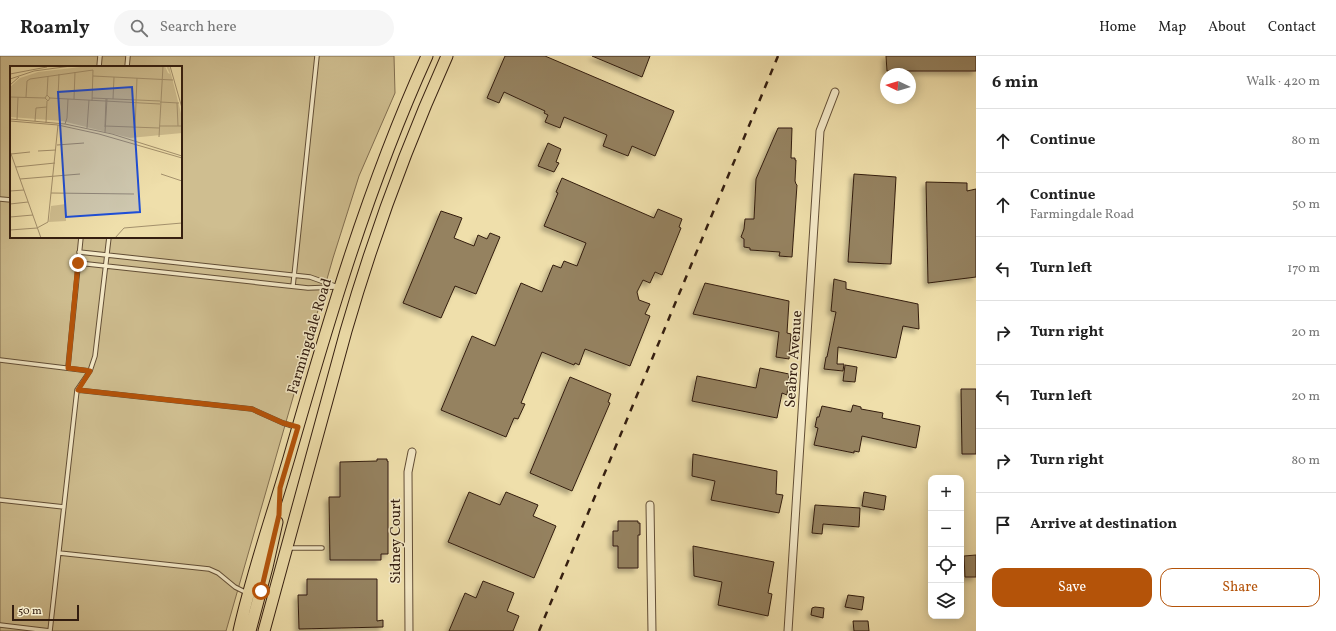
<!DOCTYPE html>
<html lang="en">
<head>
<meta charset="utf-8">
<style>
	body { margin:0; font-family:Vollkorn,serif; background:#f6f6f6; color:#222 }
	.controls { position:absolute; right:12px; bottom:12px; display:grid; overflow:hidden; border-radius:8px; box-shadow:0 2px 10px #0003 }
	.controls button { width:36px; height:36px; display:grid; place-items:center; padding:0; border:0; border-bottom:1px solid #e0e0e0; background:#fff; color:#222; font:20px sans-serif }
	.compass { position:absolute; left:880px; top:12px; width:36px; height:36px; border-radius:50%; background:#fff; box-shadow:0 2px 10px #0003; rotate:274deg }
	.scale { position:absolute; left:12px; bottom:10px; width:67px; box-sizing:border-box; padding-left:4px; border:2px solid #331d0f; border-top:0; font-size:11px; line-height:14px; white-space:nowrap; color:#331d0f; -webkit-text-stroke:3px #f5eac8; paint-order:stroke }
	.stop { position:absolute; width:12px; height:12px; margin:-9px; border:3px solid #b45309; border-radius:50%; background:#fff }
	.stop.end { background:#b45309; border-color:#fff; box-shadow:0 1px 4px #0008 }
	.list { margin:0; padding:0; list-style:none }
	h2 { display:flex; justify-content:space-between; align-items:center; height:52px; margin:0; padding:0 16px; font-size:17px }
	h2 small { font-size:13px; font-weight:400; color:#767676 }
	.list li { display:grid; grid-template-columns:26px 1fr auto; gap:12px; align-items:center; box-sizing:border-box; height:64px; padding:0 16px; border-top:1px solid #e0e0e0 }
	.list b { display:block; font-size:15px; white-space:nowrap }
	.list p { margin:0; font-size:13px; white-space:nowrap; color:#767676 }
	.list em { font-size:13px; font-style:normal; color:#767676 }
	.actions { display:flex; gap:8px; padding:12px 16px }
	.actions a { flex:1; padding:9px 0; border:1px solid #b45309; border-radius:12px; text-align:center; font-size:14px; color:#b45309 }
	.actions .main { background:#b45309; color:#fff }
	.icon { flex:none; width:22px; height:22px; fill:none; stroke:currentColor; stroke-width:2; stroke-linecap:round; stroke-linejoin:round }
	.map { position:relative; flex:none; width:976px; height:575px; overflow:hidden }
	header { display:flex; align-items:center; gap:24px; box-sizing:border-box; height:56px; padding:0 20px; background:#fff; border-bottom:1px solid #e0e0e0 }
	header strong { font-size:19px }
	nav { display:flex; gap:22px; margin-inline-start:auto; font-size:14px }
	.search { width:280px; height:36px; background:#f6f6f6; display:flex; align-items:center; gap:10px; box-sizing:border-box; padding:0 14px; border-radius:22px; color:#767676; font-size:15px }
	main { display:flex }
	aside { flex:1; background:#fff }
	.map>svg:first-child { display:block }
</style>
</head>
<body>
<header>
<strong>Roamly</strong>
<div class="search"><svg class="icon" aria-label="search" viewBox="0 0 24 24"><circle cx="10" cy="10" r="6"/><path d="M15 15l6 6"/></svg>Search here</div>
<nav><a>Home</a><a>Map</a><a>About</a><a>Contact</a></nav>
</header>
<main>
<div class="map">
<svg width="976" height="575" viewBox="0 0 976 575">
	<defs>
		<filter id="shadow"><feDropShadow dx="-3.5" dy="3.5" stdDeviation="2" flood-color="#0004"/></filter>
	</defs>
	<rect width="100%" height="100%" fill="#efdfab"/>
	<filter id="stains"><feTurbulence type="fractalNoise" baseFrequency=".005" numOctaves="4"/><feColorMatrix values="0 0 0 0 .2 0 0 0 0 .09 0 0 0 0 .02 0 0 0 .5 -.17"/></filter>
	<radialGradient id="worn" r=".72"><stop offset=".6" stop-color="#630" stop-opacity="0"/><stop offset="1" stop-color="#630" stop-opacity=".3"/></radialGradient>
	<path fill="#cfbe90" stroke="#816e50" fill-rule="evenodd" d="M0,0h394l1,37 -36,83 -26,82 -107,373h-226zM11,11h170v170h-170z"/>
	<path fill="#958260" stroke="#331d0f" filter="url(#shadow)" d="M505,0h40l129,55 -19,45 -23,-10 -4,10 -25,-10 4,-11 -43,-18 -4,11 -15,-6 3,-7 -4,-2 1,-2 -41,-19 -5,11 -12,-5z
		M592,0h58l-8,21z
		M886,0h90v15h-89z
		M778,72h14l-1,30h4v2h1l-1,21 1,3 1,1 -5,72 -13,-1 1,-4 -30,-2v-2l-6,-1v-8l-3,-2 3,-8 1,-10h9l2,-40z
		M548,87l13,6 -5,13 3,1 -5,9 -16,-6z
		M854,118l42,3 -5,87 -43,-2z
		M562,122l92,40 4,-9 24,10 -3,8 2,1 -19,47 -7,-3 -5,11 -7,-3 -6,12 2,8 11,4 -5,10 5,2 -20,50 -45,-17 -6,16 -4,-2 -1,2 -32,-13 -21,51 4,1 -7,15 -4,-1 -8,19 -65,-27 31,-74 23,10 26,-63 21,9 11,-27 8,3 3,-7 13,5 9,-23 -42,-17 14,-33 -2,-1z
		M926,126l41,1v8l9,-2v88l-48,6z
		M441,155l21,7 -8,20 20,8 4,-11 9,4 3,-6 10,4 -24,57 -21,-8 -14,32 -38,-15z
		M834,223l12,3v7l72,15 1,25 -16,-3 -7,32 -58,-11 -1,17h7l-1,7 -19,-2 2,-12h1l9,-45 -5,-1z
		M705,227l84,18 -2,32 4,1 -2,25 -13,-2 3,-25 -86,-18z
		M845,309l12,2 -2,15 -12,-1z
		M760,312l29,6 -2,21 -5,-2 -5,25 -85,-17 5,-25 59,12z
		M570,321l41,17 -3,8 2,1 -38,88 -42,-18z
		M961,333h15v65h-14z
		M853,349l8,2v2l22,4 -1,5 38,8 -4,22 -54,-12 -3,16 -5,-1v2l-40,-8 4,-17 -3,-1 2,-10h2l3,-11 29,6z
		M693,398l84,17 -1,23 7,1 -4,18 -68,-13 4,-19 -23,-5z
		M377,403h10v2h1v93h-7v6h-51l-1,-63h11v-35l37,-1z
		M469,436l31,13 6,-13 32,13 -5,11 23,10 -22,52 -86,-36z
		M864,436l22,4 -2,14 -22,-4z
		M815,449l45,3 -1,19 -36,-3 -1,10 -10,-1z
		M618,465h20v2h2v12h-2v33h-20v-22h-5v-15h5z
		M693,490l81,16 -6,31 4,1 -4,22 -50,-11 4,-23 -28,-6z
		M976,499v22h-11l-1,-21z
		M307,523h70v42l6,-1v7l-84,2 -1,-34h9z
		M483,525l31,12 -7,18 12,5 -6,15h-64l16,-38 11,5z
		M848,539l16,2 -2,13 -17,-3z
		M815,551l9,1 -1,10 -12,-3 1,-7z
		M853,565h15l1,10h-15z"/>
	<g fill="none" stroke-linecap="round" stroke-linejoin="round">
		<defs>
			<path id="lane" d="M99,11l1,-11
				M127,11l1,-11
				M0,143l11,1
				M79,196l231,25 28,10
				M78,207l230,25 28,-1
				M293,230l24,-230
				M0,304l90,11
				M68,311l13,-130
				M77,334l175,19 31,14 13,4
				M0,444l64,7
				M288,492h34
				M59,497l150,16 9,4 17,14 12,6
				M0,569l50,6
				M50,575l27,-241 13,-19 5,-15 14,-119"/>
			<path id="street" d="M650,449l2,126
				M409,575l-1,-159 4,-20
				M788,575l32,-500 15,-39"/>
			<path id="primary" d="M239,575c13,-58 33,-115 50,-173 39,-136 79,-272 138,-402
				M250,575l17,-64 10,-45
				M264,575l82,-300c27,-93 61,-186 101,-275"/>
		</defs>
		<use href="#lane" stroke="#624e36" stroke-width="5.5"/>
		<use href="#street" stroke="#624e36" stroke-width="9"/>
		<use href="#primary" stroke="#331d0f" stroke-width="13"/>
		<use href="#lane" stroke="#f5eac8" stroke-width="3.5"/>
		<use href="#street" stroke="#f5eac8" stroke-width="7"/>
		<use href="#primary" stroke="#efdfab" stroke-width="11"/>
		<path stroke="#331d0f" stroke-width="2.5" stroke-dasharray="7 7" stroke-linecap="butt" d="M539,575l239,-575"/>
	</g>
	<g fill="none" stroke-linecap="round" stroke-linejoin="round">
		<path stroke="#b45309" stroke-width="5" d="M78,207l-10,105 22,3 -12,19 174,19 31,14 15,4 -18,61 -1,27 -18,76"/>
	</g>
	<g text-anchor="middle" stroke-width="3" stroke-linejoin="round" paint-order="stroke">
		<g font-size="15" fill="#331d0f" stroke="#f5eac8">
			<text transform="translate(309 280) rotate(-73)" y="5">Farmingdale Road</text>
			<text transform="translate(793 303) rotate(-86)" y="5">Seabro Avenue</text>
			<text transform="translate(395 485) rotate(-90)" y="5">Sidney Court</text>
		</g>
	</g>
	<g transform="translate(10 10)">
		<rect width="172" height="172" fill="#efdfab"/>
		<path d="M79,0h76l3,7 2,1 -4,-8h3l13,51v16l-52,5 -68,-17 -52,-4v-30l10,-9 18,-6zM56,138v17l-17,1 2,-16z" fill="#cfbe90"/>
		<path fill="none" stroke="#a4916d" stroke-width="1" d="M160,0l12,42M0,8l37,-7M83,10l80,4M0,13l24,-8 37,-5M0,19l9,-8M37,29l-2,3 3,3 2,-3 -3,-3 1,-19M0,31l35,1M16,31l1,-16 3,-2 63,-9 -1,31M40,32l110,6M48,32l1,-24M82,32l68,3M64,33l1,-27M103,33l1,-22M150,36l19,1M167,37l1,23M0,53l55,5 47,10 70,22M7,54l1,-23M0,55l48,4 41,9 83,24M25,55l1,-13 11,-1M36,57l1,-22M55,58l2,-6 1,-19M95,60l54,2M149,60h23M95,61l1,-28M77,62l2,-28M125,62l2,-50M95,66l2,-33M149,71l4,-71M47,79l27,-2M0,85l31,87M28,85l18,-1M1,88l19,-2M6,101l39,-4M151,108l21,7M10,113l60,-5M0,125l14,-1M41,127l83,1M0,138l18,-2M0,151l23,-2M0,164l27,-2 11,-6 10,-97M105,172l9,-10 58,-5"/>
		<path fill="#1d4ed8" fill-opacity="0.15" stroke="#1d4ed8" stroke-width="2" d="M122,21l8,125 -74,5 -8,-125z"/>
		<rect width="172" height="172" fill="none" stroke="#331d0f" stroke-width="2"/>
	</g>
	<rect width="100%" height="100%" filter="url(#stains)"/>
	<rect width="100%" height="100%" fill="url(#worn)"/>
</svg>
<div class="controls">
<button>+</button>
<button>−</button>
<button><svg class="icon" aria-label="locate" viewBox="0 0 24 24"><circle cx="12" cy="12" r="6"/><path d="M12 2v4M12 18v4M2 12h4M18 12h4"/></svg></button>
<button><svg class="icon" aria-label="layers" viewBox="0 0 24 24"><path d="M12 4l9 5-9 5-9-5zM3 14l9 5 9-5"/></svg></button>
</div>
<svg class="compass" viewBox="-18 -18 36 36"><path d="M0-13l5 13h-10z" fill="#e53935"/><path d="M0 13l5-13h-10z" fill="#767676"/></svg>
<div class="scale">50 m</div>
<div class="stop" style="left:261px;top:535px"></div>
<div class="stop end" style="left:78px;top:207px"></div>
</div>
<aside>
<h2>6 min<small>Walk · 420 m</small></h2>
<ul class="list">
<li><svg class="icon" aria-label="ahead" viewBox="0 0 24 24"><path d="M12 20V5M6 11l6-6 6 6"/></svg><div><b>Continue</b></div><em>80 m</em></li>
<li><svg class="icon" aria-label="ahead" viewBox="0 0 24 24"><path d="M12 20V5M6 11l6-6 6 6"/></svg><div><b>Continue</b><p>Farmingdale Road</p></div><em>50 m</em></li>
<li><svg class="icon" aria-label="left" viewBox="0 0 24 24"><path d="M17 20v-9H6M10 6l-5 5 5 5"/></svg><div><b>Turn left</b></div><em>170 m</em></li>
<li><svg class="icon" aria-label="right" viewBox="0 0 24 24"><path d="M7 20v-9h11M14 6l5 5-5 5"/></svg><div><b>Turn right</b></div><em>20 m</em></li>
<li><svg class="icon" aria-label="left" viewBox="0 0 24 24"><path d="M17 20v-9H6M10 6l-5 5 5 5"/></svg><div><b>Turn left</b></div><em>20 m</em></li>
<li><svg class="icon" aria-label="right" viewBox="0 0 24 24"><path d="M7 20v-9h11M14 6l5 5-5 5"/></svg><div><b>Turn right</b></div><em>80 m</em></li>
<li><svg class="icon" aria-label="arrive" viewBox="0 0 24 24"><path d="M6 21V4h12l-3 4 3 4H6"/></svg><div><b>Arrive at destination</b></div></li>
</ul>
<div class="actions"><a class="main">Save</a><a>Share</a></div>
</aside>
</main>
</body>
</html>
